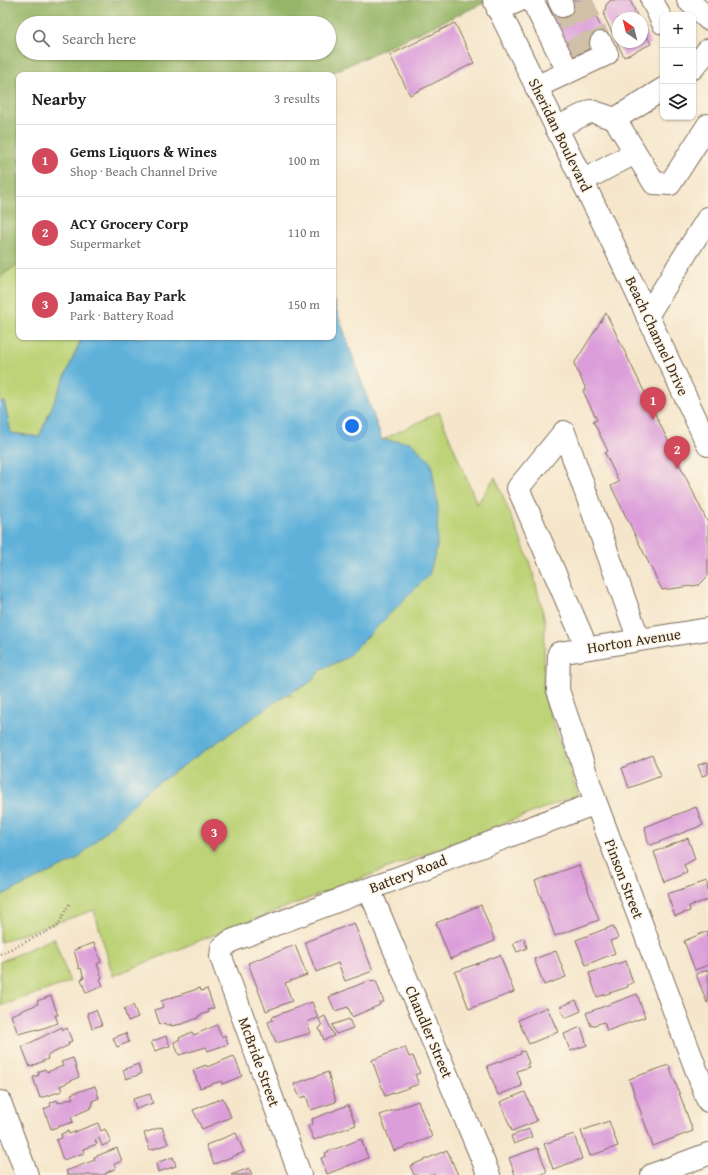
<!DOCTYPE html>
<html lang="en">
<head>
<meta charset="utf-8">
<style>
	body { margin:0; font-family:"Gentium Book Plus",serif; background:#f2f2f2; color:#222 }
	.controls { position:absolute; right:12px; top:12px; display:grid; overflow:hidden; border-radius:8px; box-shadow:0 1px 3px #0004 }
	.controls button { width:36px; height:36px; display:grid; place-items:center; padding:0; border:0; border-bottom:1px solid #e0e0e0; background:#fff; color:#222; font:20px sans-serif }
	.compass { position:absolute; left:612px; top:12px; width:36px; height:36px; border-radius:50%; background:#fff; box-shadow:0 1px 3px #0004; rotate:325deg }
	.you { position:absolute; left:352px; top:426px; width:14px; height:14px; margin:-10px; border:3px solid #fff; border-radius:50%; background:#1a73e8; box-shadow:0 0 0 6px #1a73e833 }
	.badge { display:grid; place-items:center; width:26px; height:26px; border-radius:50%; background:#d1495b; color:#fff; font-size:13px; font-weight:700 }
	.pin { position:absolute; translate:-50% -33px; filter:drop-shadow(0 1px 2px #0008) }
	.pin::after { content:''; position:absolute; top:21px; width:14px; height:12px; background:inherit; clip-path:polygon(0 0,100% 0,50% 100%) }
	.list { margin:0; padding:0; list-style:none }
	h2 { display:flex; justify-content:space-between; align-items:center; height:52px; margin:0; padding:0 16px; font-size:17px }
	h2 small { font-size:13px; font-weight:400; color:#767676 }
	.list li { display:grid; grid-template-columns:26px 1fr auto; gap:12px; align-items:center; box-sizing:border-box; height:72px; padding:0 16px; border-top:1px solid #e0e0e0 }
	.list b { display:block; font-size:15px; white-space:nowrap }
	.list p { margin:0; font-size:13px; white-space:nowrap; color:#767676 }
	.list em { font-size:13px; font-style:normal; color:#767676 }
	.icon { flex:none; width:22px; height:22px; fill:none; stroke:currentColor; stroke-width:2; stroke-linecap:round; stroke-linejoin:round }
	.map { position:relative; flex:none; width:708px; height:1175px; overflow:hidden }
	.search { position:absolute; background:#fff; box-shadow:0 1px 3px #0004; left:16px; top:16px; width:320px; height:44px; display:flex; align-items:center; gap:10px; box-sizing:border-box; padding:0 14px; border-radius:22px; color:#767676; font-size:15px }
	.panel { position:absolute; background:#fff; box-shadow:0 1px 3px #0004; left:16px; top:72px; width:320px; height:268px; border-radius:8px }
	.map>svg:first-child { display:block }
</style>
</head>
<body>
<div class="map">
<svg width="708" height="1175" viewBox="0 0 708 1175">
	<rect width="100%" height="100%" fill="#fcf5e5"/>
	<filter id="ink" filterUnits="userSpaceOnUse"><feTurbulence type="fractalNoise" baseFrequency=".025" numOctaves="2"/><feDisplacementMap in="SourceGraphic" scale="8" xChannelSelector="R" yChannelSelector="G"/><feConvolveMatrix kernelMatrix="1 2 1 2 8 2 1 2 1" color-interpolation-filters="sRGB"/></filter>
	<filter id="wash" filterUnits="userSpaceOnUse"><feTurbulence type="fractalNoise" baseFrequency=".012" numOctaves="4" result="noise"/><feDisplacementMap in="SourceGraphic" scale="16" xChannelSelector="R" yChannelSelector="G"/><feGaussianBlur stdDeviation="0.9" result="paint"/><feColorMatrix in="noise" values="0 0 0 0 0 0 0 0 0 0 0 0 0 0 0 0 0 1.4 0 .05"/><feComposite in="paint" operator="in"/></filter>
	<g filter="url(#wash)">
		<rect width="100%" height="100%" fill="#f5e6cb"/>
		<path fill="#bdd378" stroke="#7c7e4b" d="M19,263v74h63l-43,100 -28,-4 -7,-32 -4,2v-126z
			M439,412l38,92 18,-27 36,88 14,56 -2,72 35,102 -372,143 -93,38 -19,-66 -94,32v-149l222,-112 71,15 -6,-2 21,-10 14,-15 24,-11 83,-83 -19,-133 -28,-2z
			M54,938l16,44 -70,24v-44z"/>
		<path fill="#96b568" stroke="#687043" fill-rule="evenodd" d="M0,0h487l1,1 -161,74h-308v188l-19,14zM23,23h306v30h-306z"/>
		<path fill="#5fb1da" stroke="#4d6e7c" d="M333,300l49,140 28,2 21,20 7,44 -1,41 -8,28 -83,83 -24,11 -14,15 -21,10 -139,96 -72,70 -76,36v-493l4,-2 7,32 28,4 43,-100h251z"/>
		<g id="blocks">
			<path fill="#db9eda" d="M575,0h13l19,40 -39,19 -22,-45z
				M611,0h19l8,18h-20v24h24v-16l9,18 -27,13 -20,-41 2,-11z
				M455,23l19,40 -64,32 -20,-40z
				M606,313l102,210v53l-9,9 -37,5 -51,-104 8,-4 -14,-29 3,-2 -15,-30 4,-1 -14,-29 3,-2 -12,-25z
				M652,755l9,21 -32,12 -7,-20z
				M708,762v12l-6,2 -4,-11z
				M696,807l7,18 -52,20 -3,-2 -3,-16z
				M688,838l7,21 -11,6 3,8 -22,9 -11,-30z
				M579,865l20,55 -44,16 -20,-55z
				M707,881l1,19 -19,6 1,5 -15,5 -8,-22z
				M481,905l14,36 -45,18 -14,-36z
				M354,923l19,48 -28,10 -7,-18 -22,9 -11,-30z
				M613,926l5,12 -8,3 5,12 -29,12 -10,-25z
				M708,931v34l-13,5 -11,-29z
				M524,938l3,10 -10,4 -4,-9z
				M94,943l7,19 -4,2 5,14 -2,1 3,7 -17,7 -5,-14 3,-1 -3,-10 -2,1 -5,-19z
				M295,945l12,30 -22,8 7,18 -26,10 -18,-48z
				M556,951l10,26 -22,8 -10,-26z
				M500,955l14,37 -45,17 -14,-37z
				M626,961l7,22 -6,2 1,2 -31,10 -8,-24z
				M708,970v32l-1,1 -11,-29z
				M370,980l1,2 5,-1 8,21 -5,1 1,2 -28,12 -4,-10 -13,4 -6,-14z
				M200,988l1,3 6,-2 7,19 -6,2 1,2 -11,4v2l-16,6 -11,2v-2l-5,2 -1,-3 -5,2 -5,-15 8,-3 -2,-6z
				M637,994l8,23 -38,14 -3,-9 -13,4 -5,-13z
				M51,996l7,19h-3l3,8 -20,7v-1l-20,5 -7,-19 27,-11 -1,-3z
				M576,1000l5,11 -16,7 -5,-11z
				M312,1002l6,16 -11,4 4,11 -35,10 -8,-21 5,-2 -1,-3z
				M133,1005l5,12 -10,4 -4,-12z
				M547,1007l11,25 -29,12 -11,-24z
				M96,1010l6,15 -10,3 -5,-15z
				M325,1016l9,20 -10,4 -5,-12 3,-2 -3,-7z
				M349,1019l4,9 -17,6 -4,-9z
				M217,1025l5,12 3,-2 3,9 -20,7 -2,-4 -27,8 -5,-13 6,-3 -1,-1 13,-6 2,3z
				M62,1027l1,3 4,-2 5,13 -4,2 1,2 -22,11 1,3 -18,8 -8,-20z
				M581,1027l6,18 -17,6 -6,-17z
				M126,1033l3,9 -12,5 -4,-9z
				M166,1036l4,10 -15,5 -4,-9z
				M405,1047l4,10 4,-1 7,17 -5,2 4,9 -34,12 -13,-36z
				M524,1051l5,12 -2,1 2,3 -12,4 5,15 -24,9 -11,-29 34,-12 -1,-2z
				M234,1056l8,20 -20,8 -1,-3 -21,7 -7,-18 13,-5 1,2z
				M73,1058l6,19 -19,9 2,5 -22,7 -7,-21 6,-2 -1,-3 7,-3 2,3 16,-6 -2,-4z
				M138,1064l3,10 -15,5 -3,-9z
				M669,1065l24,66 -40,15 -24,-67z
				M328,1072l8,30 -25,8 -5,-14 -6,2 -6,-14z
				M95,1086l4,12 -7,3 1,5h-2v2l-20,9 2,5 -22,7 -7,-20 7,-3 -1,-3 7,-3 1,3 15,-5 -2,-4z
				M525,1092l12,29 -25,10 -12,-29z
				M150,1094l3,9 -17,6 -3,-10z
				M223,1098l8,19 -29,12 -9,-19z
				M418,1101l14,36 -38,14 -14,-36z
				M348,1105l8,20 -42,15 -6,-14 5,-2 -1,-5z
				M609,1121l9,25 -28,10 -9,-25z
				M98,1123l3,8 4,-2 6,13 -9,4 -3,-8 -4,2 2,4 -14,5 1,4 -21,7 -7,-20 6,-2 -1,-4 7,-3 1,3z
				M162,1127l6,17 -18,6 -6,-17z
				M529,1129l3,8 -18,7 -3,-8z
				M236,1133l8,19 -30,12 -8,-19z
				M574,1134l8,25 -29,10 -9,-25z
				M361,1139l7,19 -41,16 -6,-16 5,-2 -1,-3z
				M117,1148l5,13 -8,3 2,4 -10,5v2h-38l-2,-4 29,-11 -1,-3z
				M538,1148l9,24 -8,3h-24l-6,-17z
				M447,1150l11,25h-44l-4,-9z
				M173,1157l3,9 -18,6 -2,-9z
				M249,1168l3,7h-21z"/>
		</g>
	</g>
	<g filter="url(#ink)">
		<use href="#blocks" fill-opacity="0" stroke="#7c6c5b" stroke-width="1"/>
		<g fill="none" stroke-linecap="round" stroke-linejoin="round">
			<path stroke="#d0c0a8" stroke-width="22" stroke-dasharray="22 11" stroke-linecap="butt" d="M581,0l20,43
				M562,6l22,45"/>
			<defs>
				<path id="minor" d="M532,0l36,71
					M559,0l3,6
					M652,0l11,23
					M688,0l20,19
					M498,10l22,-10
					M693,68l15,-18
					M536,87l71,-33 -6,-11
					M663,89l-48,30 39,64 16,1 38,-59
					M556,128l35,-17 24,8
					M582,181l53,-28
					M647,316l61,-98
					M708,629l-149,24 -1,37 38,113 112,298
					M587,648l-69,-160 46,-56 75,208
					M369,889l120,286
					M0,1102l27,73
					M300,1175l-79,-218 1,-9 9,-7 365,-138
					M652,1175l56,-21"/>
				<path id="major" d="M494,0l132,270 82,175"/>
			</defs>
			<use href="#minor" stroke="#7c6c5b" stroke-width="24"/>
			<use href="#major" stroke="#7c6c5b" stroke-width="24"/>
			<path stroke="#7c6c5b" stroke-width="2.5" stroke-dasharray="1 3" stroke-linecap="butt" d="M0,954l57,-27 12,-23"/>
			<use href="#minor" stroke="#fff" stroke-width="22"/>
			<use href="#major" stroke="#fff" stroke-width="22"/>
		</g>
	</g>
	<g text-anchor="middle" stroke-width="3" stroke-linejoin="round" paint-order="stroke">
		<g font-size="15" fill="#3b2a1e" stroke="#fcf5e5">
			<text transform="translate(560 135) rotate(64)" y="5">Sheridan Boulevard</text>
			<text transform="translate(657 336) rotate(65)" y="5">Beach Channel Drive</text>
			<text transform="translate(634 641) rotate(-9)" y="5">Horton Avenue</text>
			<text transform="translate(408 874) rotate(-21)" y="5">Battery Road</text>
			<text transform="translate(624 879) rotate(69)" y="5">Pinson Street</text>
			<text transform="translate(429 1032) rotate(67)" y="5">Chandler Street</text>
			<text transform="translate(259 1062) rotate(70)" y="5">McBride Street</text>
		</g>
	</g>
</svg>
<div class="controls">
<button>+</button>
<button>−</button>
<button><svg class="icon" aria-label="layers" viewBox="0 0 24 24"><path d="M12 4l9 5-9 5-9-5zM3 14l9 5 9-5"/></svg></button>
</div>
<svg class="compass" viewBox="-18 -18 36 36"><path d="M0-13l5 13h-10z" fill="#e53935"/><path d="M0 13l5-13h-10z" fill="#767676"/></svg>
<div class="you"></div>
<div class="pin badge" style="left:653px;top:420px">1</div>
<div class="pin badge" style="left:677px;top:469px">2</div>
<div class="pin badge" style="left:214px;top:852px">3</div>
<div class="search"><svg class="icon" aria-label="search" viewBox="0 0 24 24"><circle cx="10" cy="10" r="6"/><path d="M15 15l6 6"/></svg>Search here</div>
<section class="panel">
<h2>Nearby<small>3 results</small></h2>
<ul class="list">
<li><span class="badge">1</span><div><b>Gems Liquors &amp; Wines</b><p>Shop · Beach Channel Drive</p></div><em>100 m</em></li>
<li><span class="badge">2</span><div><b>ACY Grocery Corp</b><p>Supermarket</p></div><em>110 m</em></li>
<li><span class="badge">3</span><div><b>Jamaica Bay Park</b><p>Park · Battery Road</p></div><em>150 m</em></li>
</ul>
</section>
</div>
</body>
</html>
